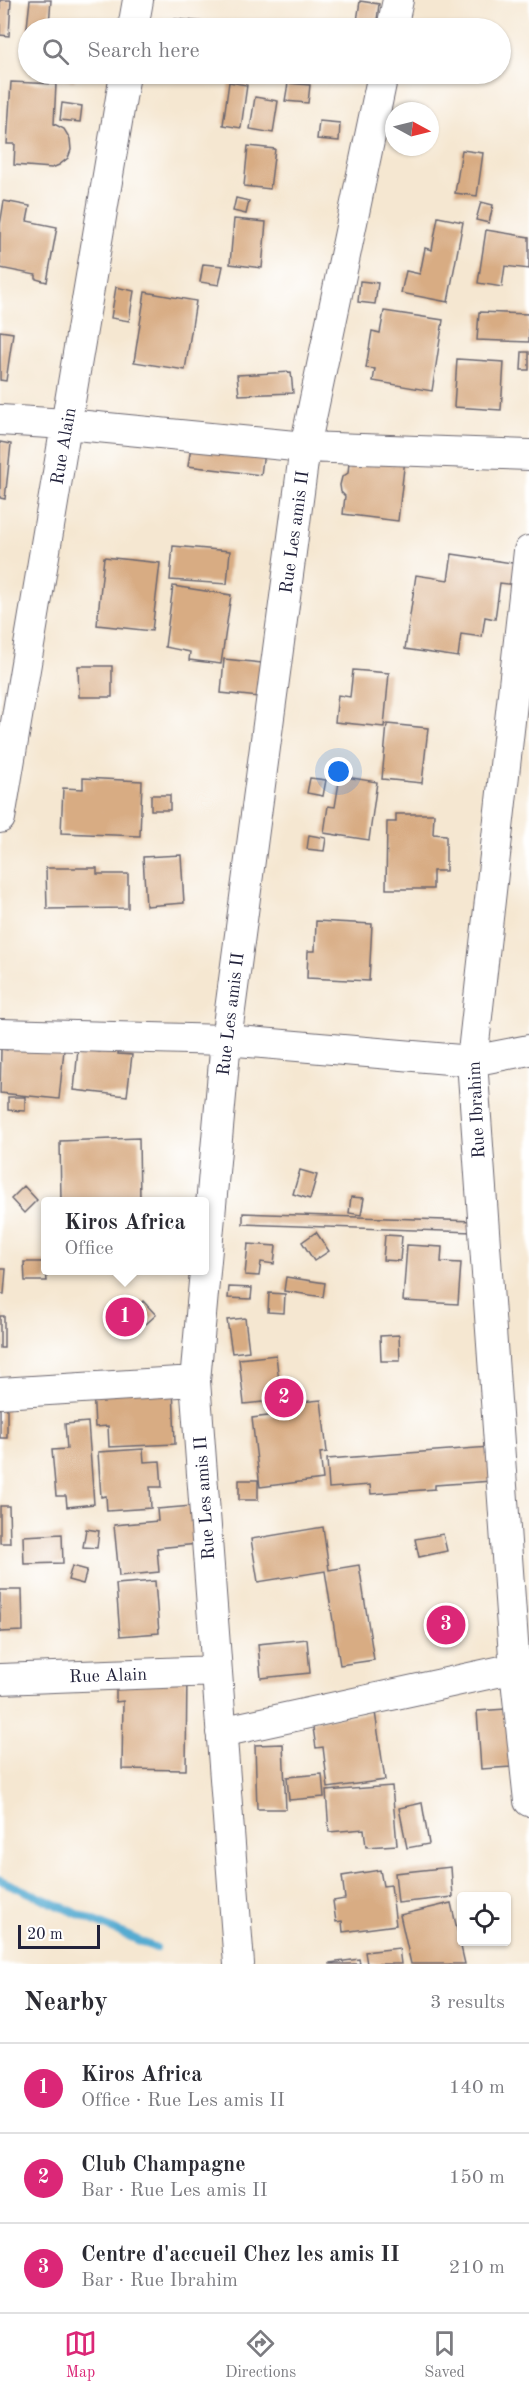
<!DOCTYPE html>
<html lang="en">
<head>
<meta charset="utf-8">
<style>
	body { margin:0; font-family:"Old Standard TT",serif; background:#f2f2f3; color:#2b2b33 }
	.controls { position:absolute; right:18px; bottom:18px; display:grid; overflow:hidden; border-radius:6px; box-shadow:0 2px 4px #0004 }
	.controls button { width:54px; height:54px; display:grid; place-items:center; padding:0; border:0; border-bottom:2px solid #e1e1e2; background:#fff; color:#2b2b33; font:30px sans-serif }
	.compass { position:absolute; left:385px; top:102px; width:54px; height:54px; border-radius:50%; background:#fff; box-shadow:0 2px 4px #0004; rotate:97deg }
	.scale { position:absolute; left:18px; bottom:15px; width:82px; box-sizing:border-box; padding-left:6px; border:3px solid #22223b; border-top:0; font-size:16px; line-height:21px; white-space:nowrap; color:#22223b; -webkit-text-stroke:4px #fff; paint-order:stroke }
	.you { position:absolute; left:339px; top:772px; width:21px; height:21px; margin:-15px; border:4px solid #fff; border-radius:50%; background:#1a73e8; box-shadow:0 0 0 9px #1a73e833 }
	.badge { display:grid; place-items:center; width:39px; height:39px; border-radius:50%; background:#db2777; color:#fff; font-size:20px; font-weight:700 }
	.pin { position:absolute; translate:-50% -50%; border:3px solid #fff; box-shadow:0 2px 6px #0006 }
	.popup { position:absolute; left:41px; top:1197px; width:168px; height:78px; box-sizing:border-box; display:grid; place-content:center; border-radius:6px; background:#fff; filter:drop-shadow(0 2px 4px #0005); font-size:20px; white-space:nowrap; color:#7c7c81 }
	.popup b { font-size:22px; color:#2b2b33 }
	.popup::after { content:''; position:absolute; left:50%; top:100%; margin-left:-12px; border:12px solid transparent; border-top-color:#fff }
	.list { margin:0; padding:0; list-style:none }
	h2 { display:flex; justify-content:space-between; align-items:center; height:78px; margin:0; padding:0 24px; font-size:26px }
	h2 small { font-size:20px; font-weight:400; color:#7c7c81 }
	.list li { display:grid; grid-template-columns:39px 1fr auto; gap:18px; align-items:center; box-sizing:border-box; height:90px; padding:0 24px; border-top:2px solid #e1e1e2 }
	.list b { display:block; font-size:22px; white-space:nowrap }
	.list p { margin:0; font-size:20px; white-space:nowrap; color:#7c7c81 }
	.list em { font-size:20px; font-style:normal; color:#7c7c81 }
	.icon { flex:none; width:33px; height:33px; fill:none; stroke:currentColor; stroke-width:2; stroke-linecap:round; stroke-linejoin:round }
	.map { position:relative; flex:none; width:529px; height:1964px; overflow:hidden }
	.search { position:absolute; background:#fff; box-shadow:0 2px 4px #0004; left:18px; right:18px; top:18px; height:66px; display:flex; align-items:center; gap:15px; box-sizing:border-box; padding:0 21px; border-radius:33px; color:#7c7c81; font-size:22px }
	.sheet { height:348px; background:#fff }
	nav { display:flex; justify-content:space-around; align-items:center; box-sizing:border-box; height:84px; border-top:2px solid #e1e1e2; background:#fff; font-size:16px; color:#7c7c81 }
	nav a { display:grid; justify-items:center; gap:3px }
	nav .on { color:#db2777 }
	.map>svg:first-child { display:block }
</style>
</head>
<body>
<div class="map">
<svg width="529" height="1964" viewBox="0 0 529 1964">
	<rect width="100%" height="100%" fill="#fff"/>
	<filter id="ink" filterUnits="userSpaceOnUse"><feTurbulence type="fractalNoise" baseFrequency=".0167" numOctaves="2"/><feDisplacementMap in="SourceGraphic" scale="12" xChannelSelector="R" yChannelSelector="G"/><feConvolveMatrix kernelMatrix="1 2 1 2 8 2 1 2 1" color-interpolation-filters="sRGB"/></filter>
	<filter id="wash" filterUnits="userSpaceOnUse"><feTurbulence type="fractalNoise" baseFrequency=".008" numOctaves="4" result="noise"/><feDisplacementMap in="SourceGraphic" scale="24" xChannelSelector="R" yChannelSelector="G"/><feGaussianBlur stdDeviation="1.35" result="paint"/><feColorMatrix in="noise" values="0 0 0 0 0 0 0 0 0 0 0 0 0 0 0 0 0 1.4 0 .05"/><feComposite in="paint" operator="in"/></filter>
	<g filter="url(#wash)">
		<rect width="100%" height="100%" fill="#f5e7d1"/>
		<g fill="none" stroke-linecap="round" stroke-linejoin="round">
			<path stroke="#55abd1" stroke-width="8" d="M0,1880l156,68"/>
		</g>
		<g id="blocks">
			<path fill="#d8ac83" d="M0,0h11l-2,36 -9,-1z
				M30,0h21l-2,25 13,3h-34v8h-2z
				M360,1l19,3 -3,24h-20z
				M175,19l29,3 -1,6h-29z
				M28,74h47l-1,7z
				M187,74h53l-1,7z
				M11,82l45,2 -2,40 10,5 6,10 1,11 -3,8 -9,7 -7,3 -38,-3 1,-21h-8z
				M229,82l18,3 -6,43 -18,-3z
				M288,83l22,2 -2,18 -23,-2z
				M255,97l23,4 -5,32 -23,-4z
				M62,103l20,3 -2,16 -20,-2z
				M319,121l21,2 -1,18 -22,-2z
				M248,146l27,3 -5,40 -26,-3z
				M462,150l21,3 -6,43 -22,-3z
				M236,198l13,3 -3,13 -13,-3z
				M4,201l26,5 -3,15 30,6 -10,55 -11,-3v-4l-36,-7v-43z
				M481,202l12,3 -4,18 -13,-3z
				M438,217l25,5 -15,80 -47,-9 5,-22 14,3 5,-26 7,2z
				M234,219l32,3 -4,46 -32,-4z
				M486,230l43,7v32l-24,-3 -3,21 -24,-4z
				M203,264l20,2 -4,19 -19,-3z
				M360,281l18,2 -3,21 -17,-2z
				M116,287l18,4 -5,30 -18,-3z
				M145,292l51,9 -11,69 -51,-8z
				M384,311l59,9 -11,71 -59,-10 2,-12 -9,-1 6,-37 8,2z
				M479,312l50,2v28l-52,-2z
				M0,331l13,2 -7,48 -6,-1z
				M522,352h7v18h-8z
				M457,359l47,3 -3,48 -47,-3z
				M291,372l2,21 -54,2 -2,-20z
				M193,434l72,10 -4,31 -73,-9z
				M0,442l11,2 -6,55 -5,-1z
				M350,452l55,7 -7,62 -55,-7 2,-18 -4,-4 -1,-7 2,-8 6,-4z
				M173,546l57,5 -3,33 -57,-4z
				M452,554l67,10 -3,21 -16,-2 -5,36 -10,-2 -3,20 -21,-3 -3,23 -53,-8 11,-74 32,5z
				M104,557l56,6 -8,68 -55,-6z
				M173,586l58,9 -10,69 -32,-4 1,-8 -25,-5z
				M224,659l38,4 -3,34 -38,-4z
				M78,666h34v31h-33z
				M353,670l36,3 -5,54 -49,-5 3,-27 12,2z
				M387,724l41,4 -6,55 -40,-4z
				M340,776l37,6 -8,58 -45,-7 4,-27 7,1z
				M83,778l59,3 -2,55 -79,-3 2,-45 20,1z
				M310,778l16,2 -3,16 -16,-3z
				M151,795h19v15h-19z
				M396,814h38l-1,20 13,1v36h-13v18h-47l1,-67h9z
				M309,835l17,3 -2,13 -17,-2z
				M181,855l3,48 -38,3 -3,-49z
				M46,868h51v6h31v34l-81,1z
				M316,921l56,3 -3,57 -62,-3 1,-27h7z
				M8,1040h57l-6,59 -59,-6 1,-44 6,1z
				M101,1042l18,2 -1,10 14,1 -5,41 -53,-6 4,-41 22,3z
				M8,1097h17v14l-17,-1z
				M139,1138l1,64h-79l-1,-61z
				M300,1170l17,5 -7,24 -17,-5z
				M24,1186l13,14 -13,13 -13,-14z
				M351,1197l13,1 -3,17 -12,-2z
				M243,1213l231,8 -1,11 -230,-8z
				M316,1232l13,19 -15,10 -12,-19z
				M385,1235l17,1 -2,25 -17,-1z
				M248,1244l28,2 -2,18 -13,-2 -2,14 -14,-1z
				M407,1245l35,2 -1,15 20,1 -3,41 -55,-3z
				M24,1262h21l2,19h-22z
				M0,1269h6l-2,25h-4z
				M286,1277l39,6 -2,14 -39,-6z
				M229,1287l23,1 -1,11 -23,-1z
				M269,1293l16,1 -1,19 -16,-1z
				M143,1301l13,14 -10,9 -13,-14z
				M0,1316h4v32h-4z
				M245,1318l4,33 -17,2 -5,-33z
				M399,1335l1,26h-19l-1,-25z
				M276,1355l5,45 -37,4 -5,-45z
				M173,1385l2,59 -66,3 -1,-21 -13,1 -2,-39z
				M0,1395h7v43h-7z
				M321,1400l6,52 -7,1 3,26 -63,8 -8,-69 40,-5 -1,-10z
				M88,1422l6,82 -27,3 -1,-11h-10l-4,-46 15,-1 -2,-25z
				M490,1447l2,34 -57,4v4l-64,5 -1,-9 -41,3 -2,-29z
				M143,1449l1,13 16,-1 2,26h-12l1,21 -44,3 -1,-15 -5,1 -3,-45z
				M239,1480h19v20h-19z
				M204,1505l4,38 -51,5 2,24 -40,4 -5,-51 44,-4 -1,-12z
				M0,1506h9l1,37h-10z
				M323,1527l6,43 30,-5 15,95 -34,5 -15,-94 -67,11 -7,-43z
				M86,1529l13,2 -2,17 -14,-1z
				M62,1534l1,29 -39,1 -1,-28z
				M443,1534l4,17 -28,6 -4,-18z
				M72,1566l15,4 -4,14 -15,-4z
				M155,1581l4,52 -39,3 -4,-52z
				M0,1590h22l1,41 -23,1z
				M307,1639l3,34 -49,5 -3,-34z
				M116,1670l71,1 -1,99 -64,-1 1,-68 -7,1z
				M506,1709l5,58 -30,2 -4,-58z
				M375,1712l10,68 -57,8 -5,-41 -7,1 -4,-27z
				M283,1744l3,65h-29l-2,-64z
				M322,1774l2,23 -35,3 -2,-23z
				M392,1786l5,59 -31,2 -2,-18 -35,3 -3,-41z
				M422,1803l7,41 -22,4 -8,-40z
				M451,1867l2,30 -55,6 -3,-30z
				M380,1870l3,16 8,-1 5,40 -53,7 -1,-11 -6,1 -3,-21 12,-2 -3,-23z
				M451,1903l14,61h-54l-11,-49z
				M399,1948l2,16h-34l-2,-12z
				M359,1959l1,5h-30v-1z"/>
		</g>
	</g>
	<g filter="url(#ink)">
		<use href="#blocks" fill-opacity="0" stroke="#6c6770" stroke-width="1.5"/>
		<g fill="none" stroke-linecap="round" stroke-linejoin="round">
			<defs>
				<path id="minor" d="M133,28l5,-28
					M392,28l6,-28
					M0,420l66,4 239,23 224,8
					M529,551l-57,510 43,609 14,131
					M0,818l125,-744
					M0,1034l226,6 246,21 57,-11
					M0,1393l195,-12
					M0,1679l216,-8
					M221,1732l308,-67
					M239,1964l-44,-583 31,-341 79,-593 78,-373"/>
			</defs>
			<use href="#minor" stroke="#6c6770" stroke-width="32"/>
			<use href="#minor" stroke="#fff" stroke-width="30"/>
		</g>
	</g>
	<g text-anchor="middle" stroke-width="6" stroke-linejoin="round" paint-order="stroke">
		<g font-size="18" fill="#22223b" stroke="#fff">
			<text transform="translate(63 446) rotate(-80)" y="6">Rue Alain</text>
			<text transform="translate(294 532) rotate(-82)" y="6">Rue Les amis II</text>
			<text transform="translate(230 1014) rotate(-83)" y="6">Rue Les amis II</text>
			<text transform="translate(476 1110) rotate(-93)" y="6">Rue Ibrahim</text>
			<text transform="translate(204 1498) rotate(-94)" y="6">Rue Les amis II</text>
			<text transform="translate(108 1675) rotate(-2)" y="6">Rue Alain</text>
		</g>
	</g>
</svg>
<div class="controls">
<button><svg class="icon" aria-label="locate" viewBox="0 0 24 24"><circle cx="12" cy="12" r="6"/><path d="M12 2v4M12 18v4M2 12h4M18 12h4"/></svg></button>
</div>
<svg class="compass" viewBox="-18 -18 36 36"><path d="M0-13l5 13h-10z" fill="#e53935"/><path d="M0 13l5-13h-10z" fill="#7c7c81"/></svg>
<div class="scale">20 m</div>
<div class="you"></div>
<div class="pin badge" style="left:125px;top:1317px">1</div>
<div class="popup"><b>Kiros Africa</b>Office</div>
<div class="pin badge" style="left:284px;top:1398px">2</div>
<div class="pin badge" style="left:446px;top:1625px">3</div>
<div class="search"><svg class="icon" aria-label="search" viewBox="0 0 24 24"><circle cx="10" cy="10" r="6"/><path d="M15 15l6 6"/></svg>Search here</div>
</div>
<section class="sheet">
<h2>Nearby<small>3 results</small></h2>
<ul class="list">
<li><span class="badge">1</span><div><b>Kiros Africa</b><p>Office · Rue Les amis II</p></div><em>140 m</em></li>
<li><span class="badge">2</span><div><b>Club Champagne</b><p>Bar · Rue Les amis II</p></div><em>150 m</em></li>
<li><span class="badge">3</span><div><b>Centre d'accueil Chez les amis II</b><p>Bar · Rue Ibrahim</p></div><em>210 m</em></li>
</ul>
</section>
<nav>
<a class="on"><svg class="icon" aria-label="map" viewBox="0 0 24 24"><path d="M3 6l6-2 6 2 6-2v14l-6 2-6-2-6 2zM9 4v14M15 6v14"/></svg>Map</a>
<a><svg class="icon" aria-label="directions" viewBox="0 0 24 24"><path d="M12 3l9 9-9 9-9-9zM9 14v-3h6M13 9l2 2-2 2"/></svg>Directions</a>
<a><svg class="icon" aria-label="saved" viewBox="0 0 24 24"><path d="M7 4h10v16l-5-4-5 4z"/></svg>Saved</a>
</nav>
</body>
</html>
